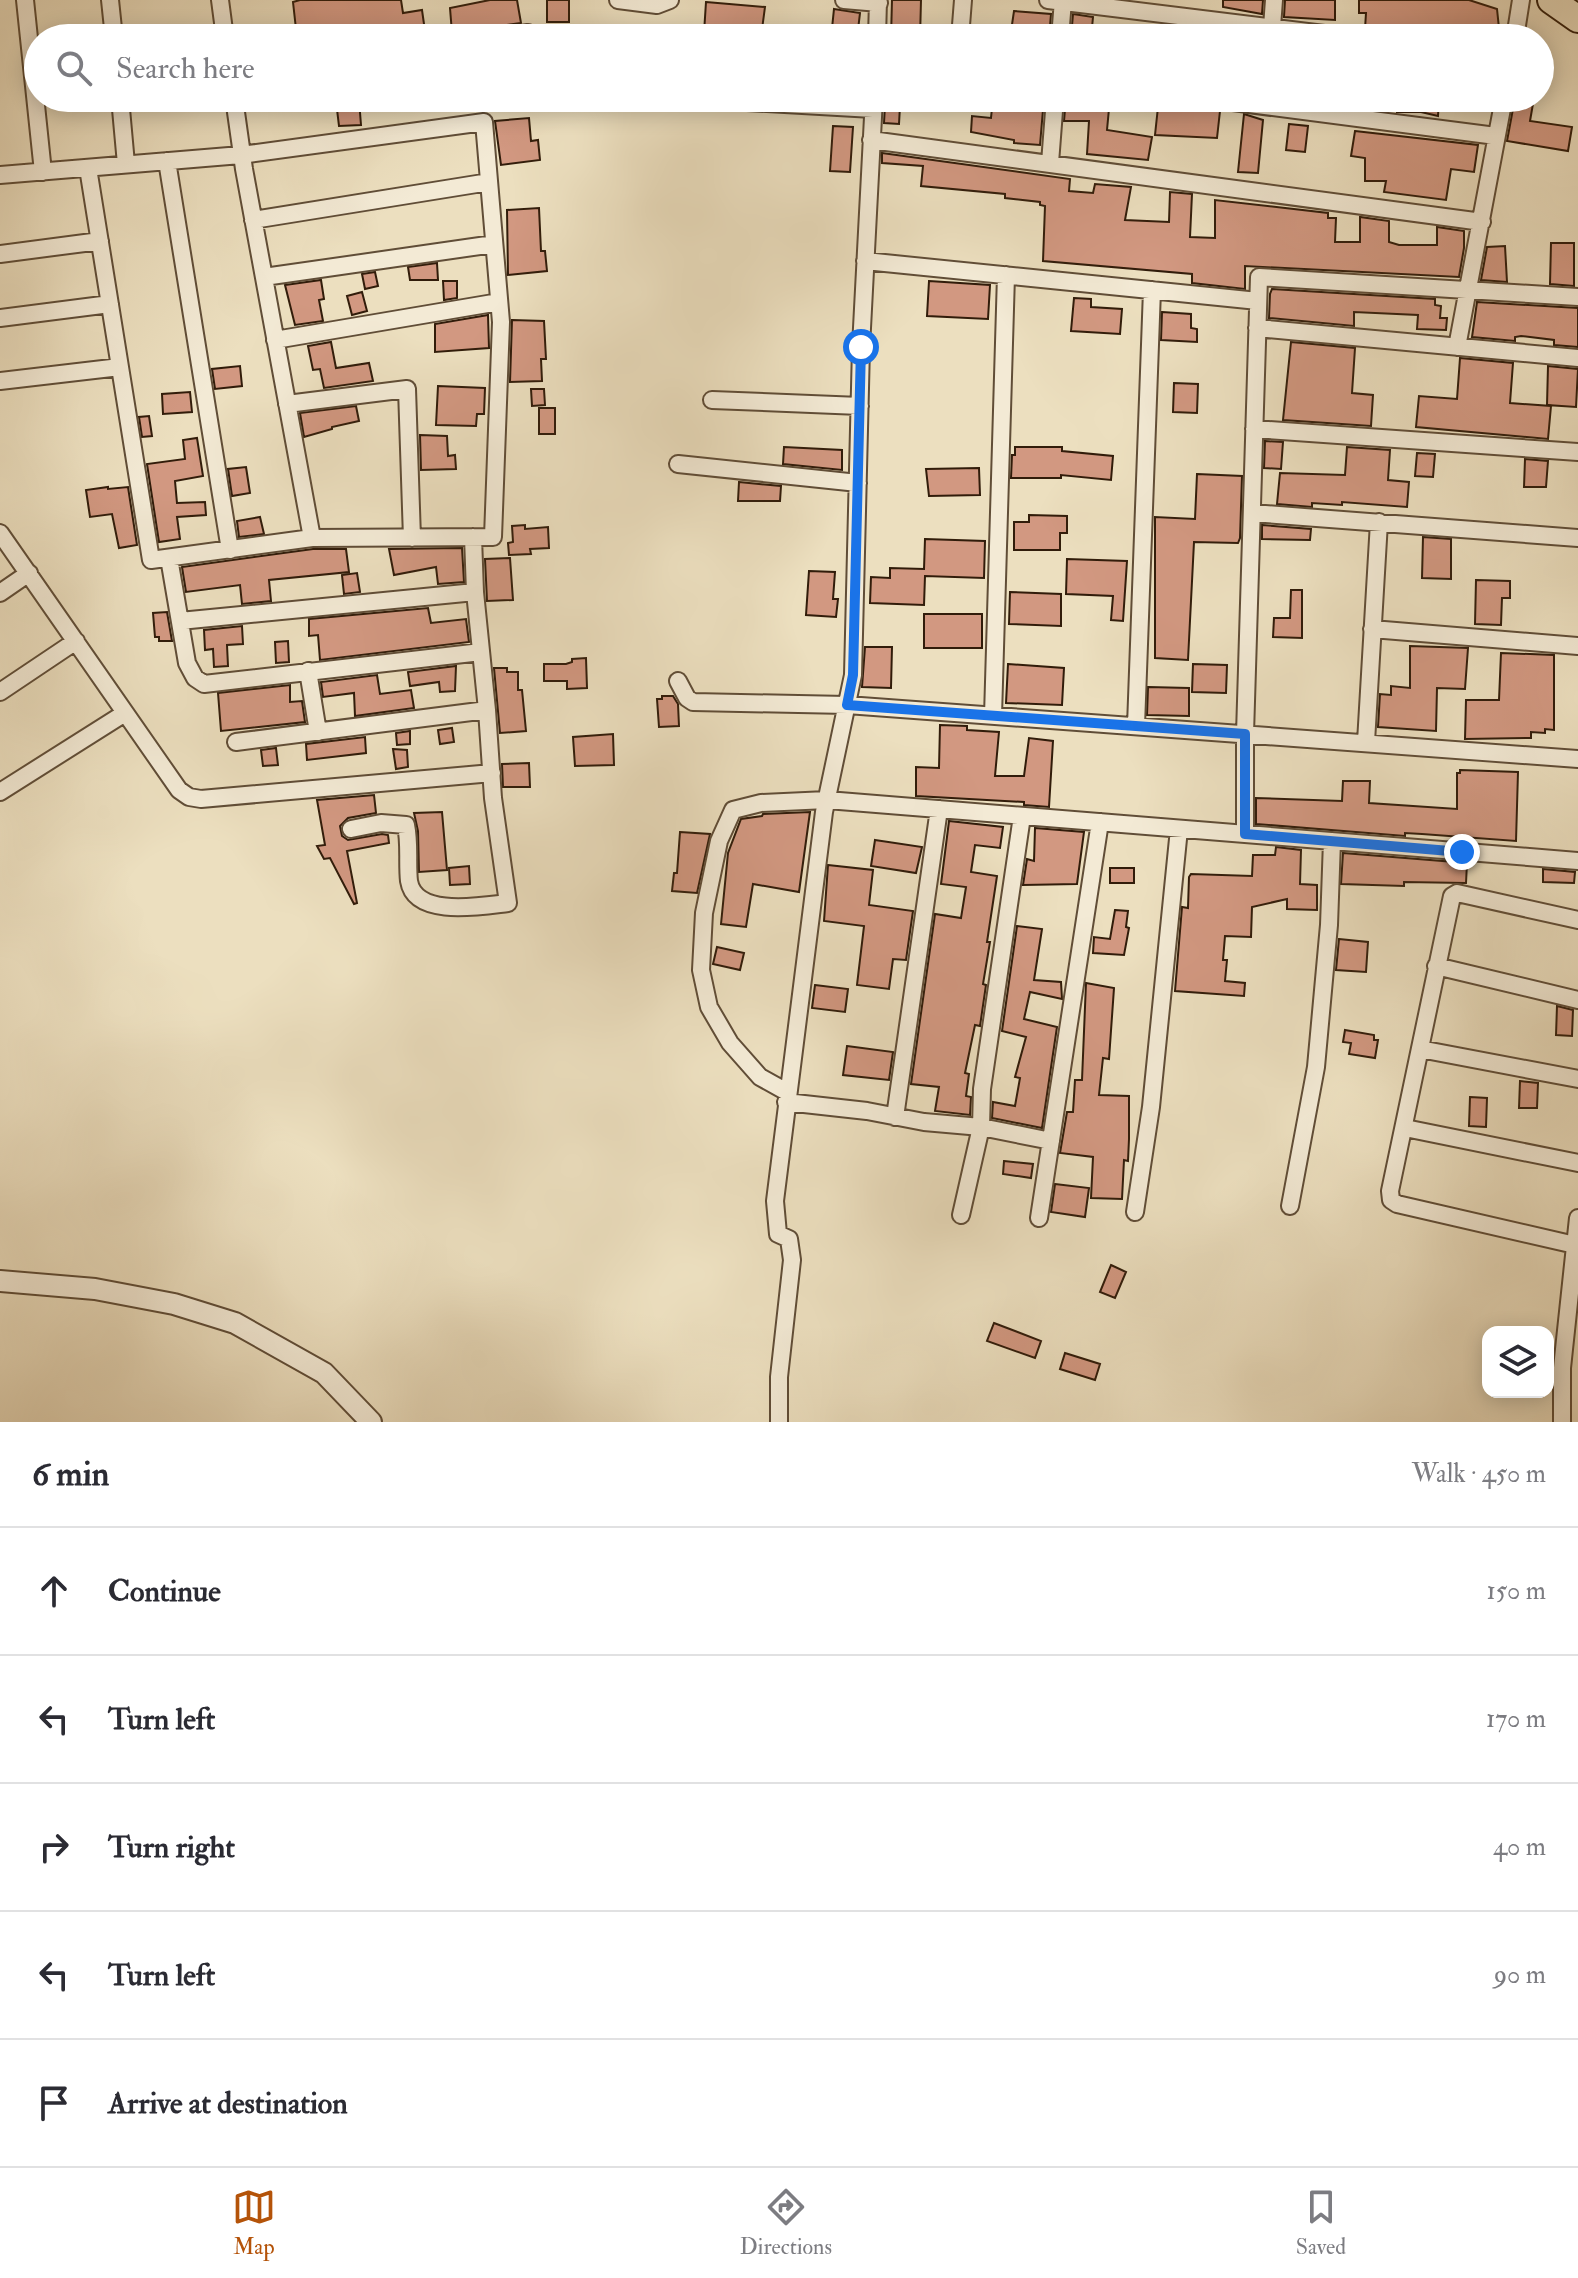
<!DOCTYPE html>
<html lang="en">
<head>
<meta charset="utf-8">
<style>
	body { margin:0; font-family:"IM FELL Double Pica",serif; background:#f7f7f7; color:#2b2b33 }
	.controls { position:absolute; right:24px; bottom:24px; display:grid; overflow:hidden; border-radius:16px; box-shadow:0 4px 20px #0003 }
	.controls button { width:72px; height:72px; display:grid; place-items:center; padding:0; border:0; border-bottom:2px solid #e1e1e2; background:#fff; color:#2b2b33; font:40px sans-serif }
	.stop { position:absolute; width:24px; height:24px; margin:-18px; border:6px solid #1a73e8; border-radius:50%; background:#fff }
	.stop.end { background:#1a73e8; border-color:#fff; box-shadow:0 2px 8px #0008 }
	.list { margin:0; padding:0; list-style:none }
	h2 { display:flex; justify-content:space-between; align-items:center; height:104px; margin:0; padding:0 32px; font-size:34px }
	h2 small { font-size:26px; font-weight:400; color:#7c7c81 }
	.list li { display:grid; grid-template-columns:52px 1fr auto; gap:24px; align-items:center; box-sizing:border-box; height:128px; padding:0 32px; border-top:2px solid #e1e1e2 }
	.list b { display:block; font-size:30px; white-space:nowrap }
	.list em { font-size:26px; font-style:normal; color:#7c7c81 }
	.icon { flex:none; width:44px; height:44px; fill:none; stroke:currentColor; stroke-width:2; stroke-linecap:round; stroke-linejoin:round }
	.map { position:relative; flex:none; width:1578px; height:1422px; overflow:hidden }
	.search { position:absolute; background:#fff; box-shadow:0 4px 20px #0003; left:24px; right:24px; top:24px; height:88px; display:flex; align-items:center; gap:20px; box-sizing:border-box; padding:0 28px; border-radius:44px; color:#7c7c81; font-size:30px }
	.sheet { height:744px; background:#fff }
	nav { display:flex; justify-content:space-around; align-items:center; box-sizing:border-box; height:112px; border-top:2px solid #e1e1e2; background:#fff; font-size:22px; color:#7c7c81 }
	nav a { display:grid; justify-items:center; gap:4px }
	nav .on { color:#b45309 }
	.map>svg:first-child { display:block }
</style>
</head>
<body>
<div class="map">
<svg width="1578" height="1422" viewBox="0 0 1578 1422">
	<rect width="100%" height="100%" fill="#ecdfbf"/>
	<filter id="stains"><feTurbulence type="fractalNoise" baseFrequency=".0025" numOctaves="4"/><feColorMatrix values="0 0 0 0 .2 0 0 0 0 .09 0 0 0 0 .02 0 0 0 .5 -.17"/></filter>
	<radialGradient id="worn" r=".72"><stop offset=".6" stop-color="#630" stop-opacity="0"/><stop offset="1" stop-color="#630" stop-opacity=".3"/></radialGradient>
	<path fill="#d29881" stroke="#311c0a" stroke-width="2" d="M300,0h101l2,13 19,-3 4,28h-129l-4,-36z
		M490,0h27l4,23 -69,10 -2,-25z
		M547,0h22v22h-22z
		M892,0h29l-1,38h-29z
		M1223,0h40l-1,14 -39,-7z
		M1285,0h50v20l-51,-3z
		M1359,0h110l28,9 3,29 -71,-3v-6l-46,-3 -1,4 -17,-1 1,-16h-7z
		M706,2l59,5 -4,30 -57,-4z
		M834,9l26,4 -3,25h-26z
		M1014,11l37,3 -2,24h-39z
		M1073,14l20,3 -2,21h-20z
		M1161,25l47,6v7h-48z
		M925,98h40l-1,13 -39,-3z
		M993,98h51l-4,47 -26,-2v-3l-43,-8 1,-16 19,2z
		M1066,98h44l-3,32 45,7 -4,23 -61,-6 2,-33h-25z
		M1397,98h42l-1,18 -17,-4h-24z
		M1515,98h19l-4,23 42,6 -4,24 -61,-10z
		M359,100l2,25 -22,1 -3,-25z
		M885,105l15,1 -1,18 -15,-1z
		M1158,107l62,4 -3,27 -62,-3z
		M1244,114l19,6 -5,53 -20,-1z
		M529,118l2,23 7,-1 2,20 -39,5 -6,-44z
		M1289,124l19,2 -3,26 -19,-2z
		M833,126l20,1 -3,45 -20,-1z
		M1355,131l123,14 -4,27 -23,-3 -5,31 -62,-8 2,-11h-21v-23l-14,-2z
		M882,153l188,26 -1,12 24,2 2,-9 36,3 -6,33 44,2 1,-30 22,2 -2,43 25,1v-38l113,13v5h8l-1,24h25v-25l29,4v21l10,3h38v-18l27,4v17l-5,29 -214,-11v23l-53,-6v-9l-149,-13 2,-55 -5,-1v-3l-35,-4v-4l-84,-8 2,-20 -41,-3z
		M539,208l2,43h4l2,20 -39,4 -1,-65z
		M1551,243h23v43l-24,-2z
		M1505,246l2,36 -26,-2 6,-33z
		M437,263l1,17h-28l-2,-13z
		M375,272l3,14 -13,3 -3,-15z
		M321,280l3,19 -5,1 4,21 -28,4 -10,-40z
		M443,281h14v17l-13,2z
		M929,281l61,4 -2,34 -61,-3z
		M1272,289l163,10v6l6,1 -1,12h7l-1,12 -29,-1 1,-14 -64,-3v14l-85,-8 1,-24z
		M362,292l5,19 -15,4 -5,-19z
		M1074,298l17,1v8l31,2 -2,25 -49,-3z
		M1477,302l101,6v39l-24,-2v-5l-33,-4 -6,1v4l-43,-4z
		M1162,312l29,2v14l6,1v13l-36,-2z
		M488,315l1,33 -54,4v-28z
		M512,320l32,1 2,38h-5l1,22 -32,1z
		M331,342l5,26 33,-5 4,18 -49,7 -4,-19 -7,1 -5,-24z
		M1291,342l64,6 -3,45 21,2 -2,31 -88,-6z
		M1460,358l53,5 -3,40 41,3 -3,33 -132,-12 3,-31 38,3z
		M240,366l2,20 -27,3 -3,-20z
		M1548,366l30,3 -2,38 -29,-2z
		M1174,383l24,1 -1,29 -24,-1z
		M438,386l47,2 -1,26h-7l-1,12 -40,-1z
		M531,389h13l1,16 -13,1z
		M190,392l2,20 -29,2 -1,-20z
		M356,406l3,15 -27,6v2l-28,8 -4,-24z
		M539,408h16v26h-16z
		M149,416l3,20 -10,1 -3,-20z
		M420,435l27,1 1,20 7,-1 1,14 -35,1z
		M197,438l6,38 -28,5 2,22 28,-1 1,13 -29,2 3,22 -21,3 -12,-78 38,-5 -2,-19z
		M1265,441l18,1 -2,27 -17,-1z
		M784,447l58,3v20l-59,-6z
		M1015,447h47v4l51,5 -2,24 -50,-5v3h-50l1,-23h3z
		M1347,447l43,3 -2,30 21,2 -2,25 -65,-5v3l-30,-2v4l-35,-3 3,-31 65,2z
		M1417,453l18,1 -2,23 -18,-1z
		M1525,459l23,2 -2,26h-22z
		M246,467l4,26 -18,3 -4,-27z
		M979,468l1,27 -51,1 -3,-27z
		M1197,474l45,2 -2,62 -2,5 -44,-1 -6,118 -33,-2v-141l40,2z
		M739,482l42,4 -1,15h-42z
		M108,487v2l20,-2 9,58 -18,3 -7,-34 -22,3 -4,-27z
		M1029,515l38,1v17h-7v17h-46v-28h15z
		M260,517l4,17 -25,3 -2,-16z
		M525,525v4l23,-2 1,21 -19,1 1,5 -22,1 -1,-12 5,-1 -1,-16z
		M1262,525l49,4 -1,11 -48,-1z
		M1423,537l28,2v40l-29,-1z
		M925,539l60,2 -1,37 -59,-2 -1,29 -54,-2 1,-26 19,1v-10l34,1z
		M462,548l2,34 -26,2 -2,-17 -42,8 -5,-26z
		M313,549h33l3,23 -80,8 2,21 -29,3 -2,-19 -54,7 -4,-25z
		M510,558l3,42 -26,1 -2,-42z
		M1067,559l60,2 -4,60 -12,-1 2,-24 -47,-2z
		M809,571l26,1 -2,27h5l-2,18 -30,-2z
		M357,573l3,19 -16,2 -2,-19z
		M1476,580l34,1v17h-8l-1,27 -26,-1z
		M1291,590h11v48l-29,-1 1,-19h16z
		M1010,592l51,2v32l-52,-2z
		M428,608l3,15 35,-4 3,23 -149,18 -2,-25 -9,1v-17z
		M167,612l5,29h-13v-4h-4l-2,-24z
		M924,614h58v34h-58z
		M242,626l1,18 -16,1 1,21 -14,1 -1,-18 -8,1 -1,-20z
		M288,641l1,21 -13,1 -1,-21z
		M1410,646l58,2 -3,41 -28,-1 -1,43 -58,-4 2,-33 11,1v-9l19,2z
		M865,647h27l-1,41 -29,-1z
		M1501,653l53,2v75l-9,-1v4l-14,-1v6l-66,1 1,-39h33z
		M586,658l1,30 -20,1v-8h-23v-17h22l6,-2v-3z
		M1008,664l56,4 -2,37 -56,-2z
		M1193,664l34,1 -1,28 -34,-1z
		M456,666l-1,25 -15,1 -1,-10 -29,4 -2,-14z
		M494,668h13v4h11v18h4l4,41 -26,2z
		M377,675l3,19 31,-4 3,18 -59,8 -1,-23 -31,4 -2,-15z
		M290,685v17l12,-1 3,21 -84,9 -3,-38z
		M1148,687l41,1v28l-42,-1z
		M662,696h11l5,8 1,22 -20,1 -2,-28h5z
		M940,725l27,1v4l32,2 -4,44h29l5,-38 24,3 -4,66 -25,-2v-3l-108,-6v-29l23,1z
		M452,728l2,14 -14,2 -2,-14z
		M410,731v13l-13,1 -1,-12z
		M613,734l1,31 -39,1 -2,-29z
		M365,737l1,16 -59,7 -1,-16z
		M276,748l2,17 -15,1 -2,-16z
		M393,749l14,1 1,17 -12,2z
		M529,763l1,24h-27l-1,-23z
		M1460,770l58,2 -2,69 -94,-7 -17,-1v3l-149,-12v-26l86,3 1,-20h27l-1,22 88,6v-36h3z
		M374,795l2,18 -28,5 -8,8 2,10 6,4 34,-6 6,1 1,8 -42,8 10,52 -3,1 -24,-46 -6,1 -7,-13 8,-1 -8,-45z
		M442,812l5,58 -28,2 -1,-41 -4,-18z
		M810,812l-11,80 -46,-8 -7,43 -25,-3 7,-71 13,-34 21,-3 1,-2z
		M949,821l54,6 -3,21 -25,-3 -4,27 26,4 -10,66h3l-7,42 3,1 -6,41 -5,-1 -10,48 4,1 -3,22 5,1 -1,18 -35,-4 4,-24 -28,-3 24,-170 26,4 5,-31 -25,-3z
		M1035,828l49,4 -7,52 -54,1 4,-26 7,2z
		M680,832l30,2 -13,59 -25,-2 2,-18h3z
		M875,840l47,7 -6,26 -45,-7z
		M1276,847l25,3 -1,34 17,1v25l-30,-1v-10l-35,8 -1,30 -26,-1 -2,24h4l-2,21 20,2 -1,13 -69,-5 7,-84 6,1 1,-31 2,-3 61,2 1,-21h22z
		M1343,853l124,10 -1,20 -62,-1v4l-63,-2z
		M828,865l45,5 -4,35 44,6 -7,49 -13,-1 -4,30 -32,-4 7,-59 -40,-5z
		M469,866l1,18 -20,1 -1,-17z
		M1110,868h24v15h-24z
		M1543,869l32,3 -1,11 -31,-1z
		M1115,910l13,1 -2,16 3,1 -5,27 -31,-2 1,-16 16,2z
		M1017,926l25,3 -8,51 27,2 1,17 -32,-7 -6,27 33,8 -15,101 -50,-10 1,-16 22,4 5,-28 -5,-1 11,-40 -24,-6z
		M1339,939l29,3 -2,30 -30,-2z
		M717,947l27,6 -4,17 -27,-6z
		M1086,983l28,5 -5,71 -6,-1 -4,37 30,1v43l-1,22 -4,-1 -2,39 -31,-1 2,-41 -33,-4 7,-41h6l2,-32h7z
		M815,985l33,4 -3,23 -33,-4z
		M1557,1006l16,4 -1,26 -16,-1z
		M1345,1030l29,5v5h4l-3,18 -26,-4 2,-11 -8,-1z
		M847,1046l46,6 -4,28 -46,-5z
		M1520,1081l18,2 -1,25h-18z
		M1470,1097l17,1 -1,29 -17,-1z
		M1004,1161l29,3 -2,14 -28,-4z
		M1055,1184l34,4 -4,29 -34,-5z
		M1111,1265l15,7 -11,26 -15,-6z
		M994,1323l47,18 -6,17 -48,-17z
		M1065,1353l35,11 -5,16 -35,-11z"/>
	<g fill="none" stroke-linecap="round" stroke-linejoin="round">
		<defs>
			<path id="minor" d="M25,0l18,172
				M110,0l4,38
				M220,0l5,38
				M618,0l39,5 13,-5
				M844,0l35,3
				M1048,0l309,38
				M1272,27l2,-27
				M496,38l32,-5
				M877,38l1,-38
				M960,38l3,-38
				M1060,38l3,-38
				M1515,38l6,-38
				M120,98l6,66
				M234,98l10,71 68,369
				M675,98l198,11
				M1202,98l294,38
				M871,140l611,82
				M167,161l63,389
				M1050,163l5,-65
				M0,175l241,-20 243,-33 17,200 -8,215 -181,1 -161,22 -63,-392
				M253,220l236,-38
				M0,254l100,-13
				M865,261l393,40
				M264,277l230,-33
				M0,318l110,-14
				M1257,328l321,30
				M275,340l224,-38
				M1457,347l47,-249
				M0,381l120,-14
				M712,400l148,6
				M287,404l120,-15 5,149
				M1254,429l324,23
				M678,464l180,19
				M1252,513l326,25
				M0,533l179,257 10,7 12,2 291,-26
				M169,558l18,105 8,15 9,6 277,-32
				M0,593l29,-20
				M180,621l295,-29
				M1372,629l206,17
				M308,671l10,61
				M678,681l9,17 6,4 154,3 731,54
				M0,692l76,-51
				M993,716l13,-441
				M1136,726l16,-436
				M236,742l251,-32
				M1366,742l13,-220
				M0,792l125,-79
				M351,829l30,-6 25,2c4,19 1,38 3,56 6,37 72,25 99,22l-15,-105 -6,-88 -12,-118 -2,-55
				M1245,834v-100l14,-457 319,20
				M1436,966l142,34
				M1420,1049l158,30
				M787,1092l-27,-15 -30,-34 -21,-36 -8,-37 3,-57 15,-72 14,-31 28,-7 66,-3 751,61
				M786,1102l81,9 57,11 57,5 70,14
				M895,1117l44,-308
				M1405,1128l173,35
				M1290,1206l26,-139 13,-142 3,-84
				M1135,1212l16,-105 28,-278
				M961,1215l20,-88 1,-38 40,-273
				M1039,1218l61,-396
				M1575,1245l-178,-41 -6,-4 -1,-9 62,-295 5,-3 9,2 112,25
				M779,1422v-45l13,-117 -3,-21 -11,-5 -3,-33 49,-389 29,-137 8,-328 13,-249
				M1562,1422v-54l16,-150"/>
			<path id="tertiary" d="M0,1281l95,8 79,15 61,19 89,50 47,49"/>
			<path id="primary" d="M1551,0l27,19"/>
		</defs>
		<use href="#minor" stroke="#604d37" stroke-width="20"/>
		<use href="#tertiary" stroke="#604d37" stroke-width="24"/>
		<use href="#primary" stroke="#311c0a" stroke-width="30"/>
		<use href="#minor" stroke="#f3ead5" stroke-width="16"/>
		<use href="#tertiary" stroke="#f3ead5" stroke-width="20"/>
		<use href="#primary" stroke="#ecdfbf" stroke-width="26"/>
	</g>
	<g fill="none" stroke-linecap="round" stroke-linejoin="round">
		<path stroke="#1a73e8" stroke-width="10" d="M861,347l-8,328 -6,30 398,29v100l217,18"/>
	</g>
	<rect width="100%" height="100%" filter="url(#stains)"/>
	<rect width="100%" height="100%" fill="url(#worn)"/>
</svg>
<div class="controls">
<button><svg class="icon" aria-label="layers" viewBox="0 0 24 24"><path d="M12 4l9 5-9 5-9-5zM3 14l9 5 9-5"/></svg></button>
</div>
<div class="stop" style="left:861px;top:347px"></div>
<div class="stop end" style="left:1462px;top:852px"></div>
<div class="search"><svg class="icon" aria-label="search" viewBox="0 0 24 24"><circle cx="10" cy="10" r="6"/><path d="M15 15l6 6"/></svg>Search here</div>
</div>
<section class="sheet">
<h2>6 min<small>Walk · 450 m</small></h2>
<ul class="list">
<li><svg class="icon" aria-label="ahead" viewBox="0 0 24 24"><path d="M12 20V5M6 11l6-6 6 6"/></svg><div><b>Continue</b></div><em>150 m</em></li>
<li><svg class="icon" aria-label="left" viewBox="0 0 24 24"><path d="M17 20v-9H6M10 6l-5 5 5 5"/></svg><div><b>Turn left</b></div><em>170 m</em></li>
<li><svg class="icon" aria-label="right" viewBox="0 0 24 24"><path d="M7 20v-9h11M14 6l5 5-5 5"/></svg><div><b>Turn right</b></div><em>40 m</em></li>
<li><svg class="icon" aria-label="left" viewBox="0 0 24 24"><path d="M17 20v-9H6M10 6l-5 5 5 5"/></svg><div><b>Turn left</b></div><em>90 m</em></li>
<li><svg class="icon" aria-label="arrive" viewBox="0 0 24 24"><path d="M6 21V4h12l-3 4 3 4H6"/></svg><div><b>Arrive at destination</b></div></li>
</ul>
</section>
<nav>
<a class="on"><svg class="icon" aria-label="map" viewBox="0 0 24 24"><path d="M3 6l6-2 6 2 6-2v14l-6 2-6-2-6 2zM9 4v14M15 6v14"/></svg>Map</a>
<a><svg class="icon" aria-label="directions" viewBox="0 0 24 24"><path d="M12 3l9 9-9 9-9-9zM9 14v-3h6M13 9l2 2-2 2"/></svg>Directions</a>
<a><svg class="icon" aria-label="saved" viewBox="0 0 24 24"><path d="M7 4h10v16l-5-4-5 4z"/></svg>Saved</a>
</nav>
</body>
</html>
